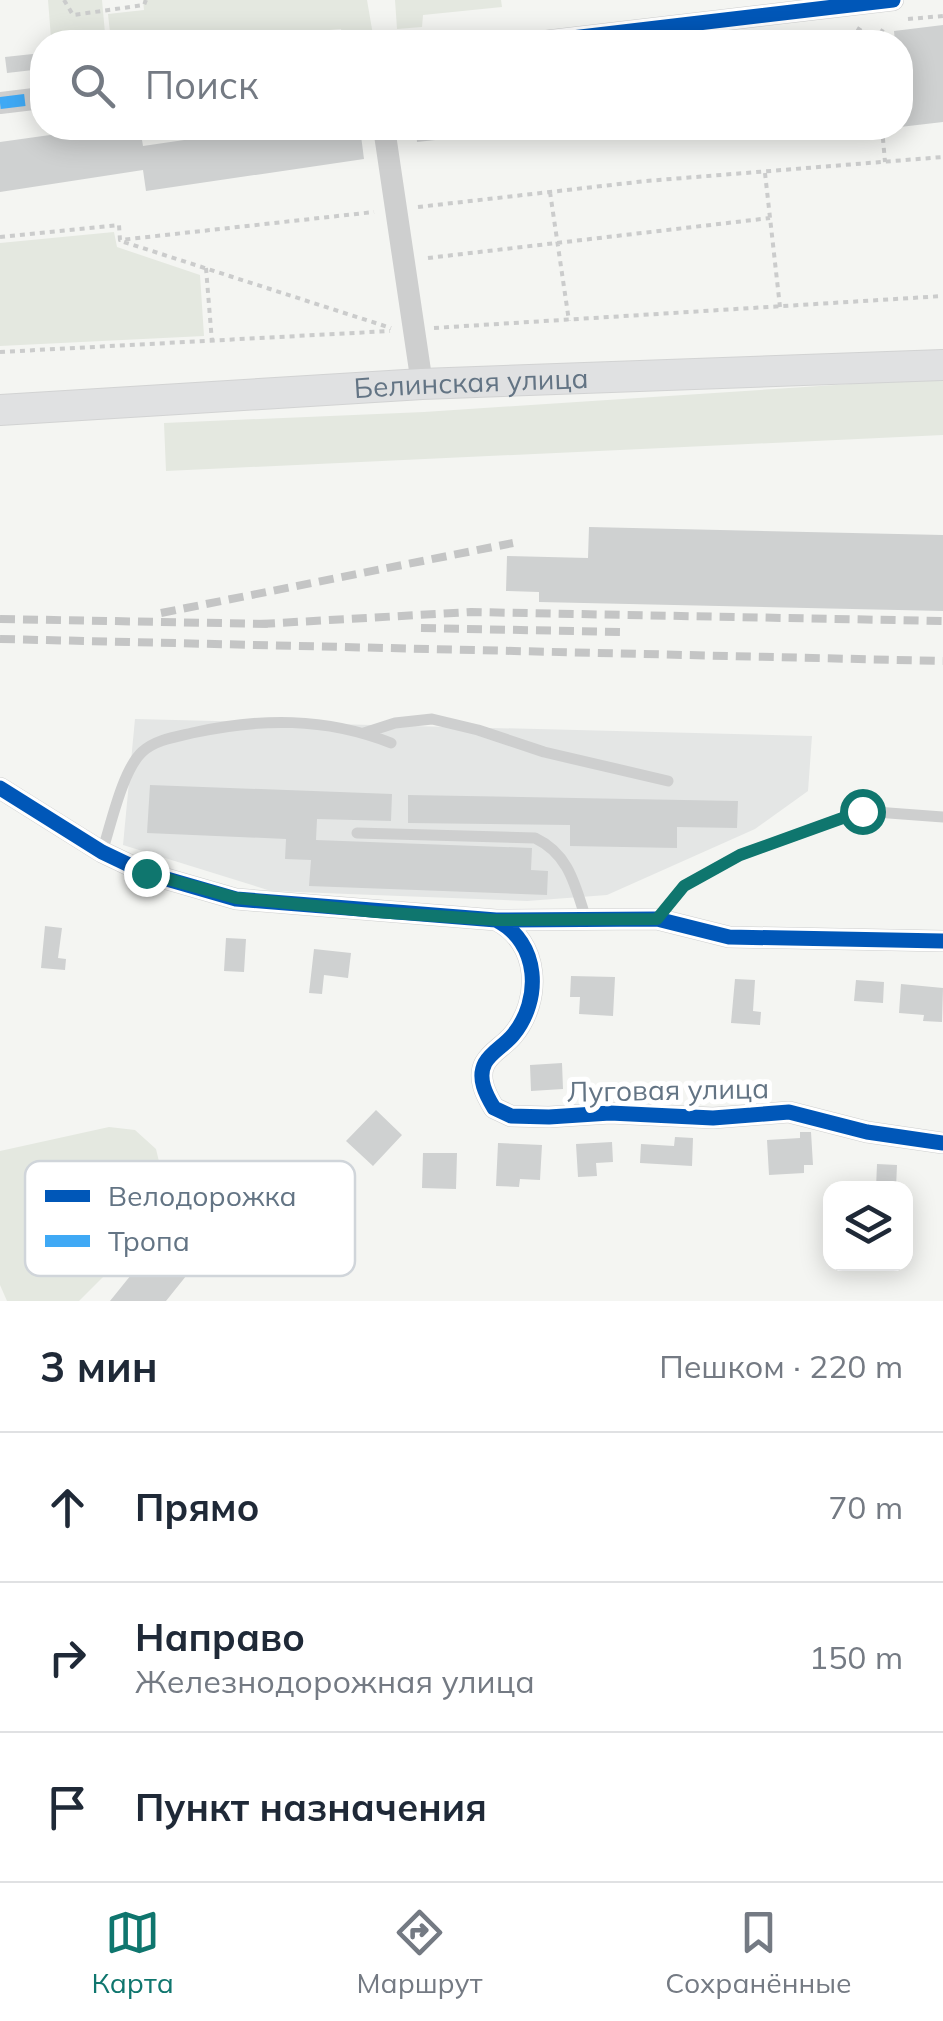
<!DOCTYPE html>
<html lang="ru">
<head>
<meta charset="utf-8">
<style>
	body { margin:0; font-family:Mulish,sans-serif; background:#f2f2f3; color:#1f2937 }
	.controls { position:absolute; right:30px; bottom:30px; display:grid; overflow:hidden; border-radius:20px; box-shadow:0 5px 25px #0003 }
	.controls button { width:90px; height:90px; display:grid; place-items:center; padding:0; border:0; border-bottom:2px solid #e0e1e3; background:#fff; color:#1f2937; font:50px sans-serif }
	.stop { position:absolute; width:30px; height:30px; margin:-22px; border:8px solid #0f766e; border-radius:50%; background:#fff }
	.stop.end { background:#0f766e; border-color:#fff; box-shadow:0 2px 10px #0008 }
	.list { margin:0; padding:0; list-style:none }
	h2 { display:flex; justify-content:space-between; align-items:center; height:130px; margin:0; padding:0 40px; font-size:42px }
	h2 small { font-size:32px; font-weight:400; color:#747a83 }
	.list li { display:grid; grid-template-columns:65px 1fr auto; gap:30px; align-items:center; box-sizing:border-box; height:150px; padding:0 40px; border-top:2px solid #e0e1e3 }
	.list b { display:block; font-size:38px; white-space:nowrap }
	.list p { margin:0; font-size:32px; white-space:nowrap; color:#747a83 }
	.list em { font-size:32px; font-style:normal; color:#747a83 }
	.icon { flex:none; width:55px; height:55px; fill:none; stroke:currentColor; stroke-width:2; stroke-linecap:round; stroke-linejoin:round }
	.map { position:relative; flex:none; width:943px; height:1301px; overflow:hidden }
	.search { position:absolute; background:#fff; box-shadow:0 5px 25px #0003; left:30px; right:30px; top:30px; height:110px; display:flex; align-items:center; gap:25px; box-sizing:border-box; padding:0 35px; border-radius:40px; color:#747a83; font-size:38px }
	.sheet { height:580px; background:#fff }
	nav { display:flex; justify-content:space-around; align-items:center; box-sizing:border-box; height:140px; border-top:2px solid #e0e1e3; background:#fff; font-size:28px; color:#747a83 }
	nav a { display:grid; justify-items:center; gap:5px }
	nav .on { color:#0f766e }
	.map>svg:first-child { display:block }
</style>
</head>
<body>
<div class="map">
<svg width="943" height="1301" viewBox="0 0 943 1301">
	<rect width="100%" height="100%" fill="#f4f5f2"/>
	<path fill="#e4e6e5" d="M135,719l677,17 -4,55 -53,38 -148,66 -80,6 -256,-10 -148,-46z"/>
	<path fill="#e4e8e0" d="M48,0h54l3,33 -54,5z
		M143,0h224l6,35 -30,4 -2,-10 -145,13h-85l-3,-28 36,-4z
		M395,0h106l1,7 -79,8 -1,12 -25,2z
		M114,232l3,15 83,28 4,61 -204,10v-103z
		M943,378v57l-777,36 -2,-48 260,-11z
		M109,1127l26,3 21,19 6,25 -5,49 -78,78h-72l-7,-16v-134z"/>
	<path fill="#cfd1d1" d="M943,25v97l-43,5v-85h-5l-1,-11z
		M42,53v16l-35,4 -2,-16z
		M100,128h40l3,18 124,-18h93l4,31 -218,32 -3,-21 -143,22v-50z
		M416,128h109v2l-108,12z
		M643,128h87v2l-86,9z
		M589,527l354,8v76l-404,-9v-10l-33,-1 1,-35 81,2z
		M150,785l242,9 -1,27 -74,-2 -1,21 216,8 -1,22 17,1 -1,24 -238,-9 2,-26 -26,-1 1,-20 -139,-6z
		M408,795l330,6 -1,27 -60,-1v21l-107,-2v-21l-162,-2z
		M45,926l17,2 -4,30 8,1 -1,11 -24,-2z
		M226,938l20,1 -2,33 -20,-1z
		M314,949l37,4 -3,25 -24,-3 -2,19 -13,-1z
		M571,976l44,1 -2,39 -34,-2 1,-17h-10z
		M735,979l20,1 -2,31 8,1 -1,13 -29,-2z
		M856,980l28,2 -1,21 -29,-2z
		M901,984l42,4 -1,34 -19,-1 1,-6 -25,-2z
		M562,1063l1,26 -32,2 -1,-26z
		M376,1110l26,25 -29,31 -27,-25z
		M800,1132h11l2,33h-9v8l-35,2 -2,-35 33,-2z
		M675,1137l18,1 -1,28 -52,-3 1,-19 33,2z
		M612,1142l1,20 -17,1 1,13 -19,1 -2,-33z
		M498,1143l44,2 -2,35 -20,-1 -1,8 -23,-1z
		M423,1153h34l-1,36 -34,-1z
		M877,1164l20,1 -1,23h-20z
		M193,1198l34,27 -61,76h-56z"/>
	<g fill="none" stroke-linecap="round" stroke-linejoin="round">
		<defs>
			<g id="secondary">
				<path id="s1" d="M0,410l422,-26 521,-19"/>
			</g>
		</defs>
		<use href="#secondary" stroke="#d2d3d3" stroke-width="32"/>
		<path stroke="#cbcccc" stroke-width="4" stroke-dasharray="5 5" stroke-linecap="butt" d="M64,0l9,15 71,-10 2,-5
			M908,19l35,-3
			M857,28l17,11
			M875,42l10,-16
			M882,128l3,34
			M765,173l15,134
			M550,192l19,129
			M418,207l228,-26 297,-24
			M0,237l119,-12 1,15 254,-28
			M124,242l267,86
			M428,258l342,-40
			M206,268l6,74
			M434,328l509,-32
			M0,352l390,-21"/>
		<path stroke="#cecfcf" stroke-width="11" d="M364,733l31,-10 37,-4 46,11 66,22 124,29
			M357,833l178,5c34,16 40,47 51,81
			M102,852c9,-27 20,-81 40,-100 13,-12 33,-15 50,-19 68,-15 133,-16 199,10
			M657,919l27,-33 56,-31 122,-44 81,6"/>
		<path stroke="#cecfcf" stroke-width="22" d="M538,42l355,-42
			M0,103l42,-5
			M384,128l38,256
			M0,788l102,64 44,21 90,26 260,21 161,-1 72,18 214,4
			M496,920c44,22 46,80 17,115 -8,10 -22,17 -28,28 -8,15 1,32 9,45l17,8 38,1 61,-4 103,5 76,-6 78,20 76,11"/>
		<use href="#secondary" stroke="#e0e1e2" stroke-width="30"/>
		<path stroke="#c4c5c5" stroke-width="8" stroke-dasharray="15 8" stroke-linecap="butt" d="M161,613l352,-70
			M0,619l271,5
			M260,624l211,-12 472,9
			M421,628l200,4
			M0,639l943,22"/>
		<path stroke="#3fa9f5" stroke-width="12" stroke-dasharray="25 12" stroke-linecap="butt" d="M0,103l42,-5"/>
		<defs>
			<path id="cycleway" d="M538,42l355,-42
				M0,788l102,64 44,21 90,26 260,21 161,-1 72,18 214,4
				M496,920c44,22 46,80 17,115 -8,10 -22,17 -28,28 -8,15 1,32 9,45l17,8 38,1 61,-4 103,5 76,-6 78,20 76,11"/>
		</defs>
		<use href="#cycleway" stroke="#fff" stroke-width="21"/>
		<use href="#cycleway" stroke="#0057b8" stroke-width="15"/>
	</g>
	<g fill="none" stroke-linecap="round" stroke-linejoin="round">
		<path stroke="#0f766e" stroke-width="12" d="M146,873l90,25 140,14 120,8 161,-1 27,-33 56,-31 122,-44"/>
	</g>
	<g text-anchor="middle" stroke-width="10" stroke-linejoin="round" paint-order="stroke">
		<g font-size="28" fill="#637484" stroke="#fff">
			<text dy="10" stroke="none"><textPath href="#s1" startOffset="472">Белинская улица</textPath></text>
			<text transform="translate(668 1090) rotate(-1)" y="10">Луговая улица</text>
		</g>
	</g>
	<rect x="25" y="1161" width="330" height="115" rx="15" fill="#fff" stroke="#d0d5da" stroke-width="2.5"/>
	<rect x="45" y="1190" width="45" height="12" fill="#0057b8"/>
	<rect x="45" y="1235" width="45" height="12" fill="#3fa9f5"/>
	<g font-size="28" fill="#637484">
		<text x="108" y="1206">Велодорожка</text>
		<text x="108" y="1251">Тропа</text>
	</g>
</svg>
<div class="controls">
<button><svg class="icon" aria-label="layers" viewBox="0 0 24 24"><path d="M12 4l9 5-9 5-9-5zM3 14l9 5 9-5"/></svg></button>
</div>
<div class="stop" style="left:862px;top:811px"></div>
<div class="stop end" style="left:146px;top:873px"></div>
<div class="search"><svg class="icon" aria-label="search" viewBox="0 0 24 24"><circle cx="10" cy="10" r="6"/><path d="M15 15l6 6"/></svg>Поиск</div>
</div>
<section class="sheet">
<h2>3 мин<small>Пешком · 220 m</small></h2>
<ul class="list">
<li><svg class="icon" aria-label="ahead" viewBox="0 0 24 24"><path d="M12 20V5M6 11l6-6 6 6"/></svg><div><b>Прямо</b></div><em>70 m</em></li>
<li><svg class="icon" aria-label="right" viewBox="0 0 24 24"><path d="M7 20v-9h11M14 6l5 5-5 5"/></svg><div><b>Направо</b><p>Железнодорожная улица</p></div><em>150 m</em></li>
<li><svg class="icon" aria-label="arrive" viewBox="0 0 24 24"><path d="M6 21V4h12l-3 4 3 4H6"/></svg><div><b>Пункт назначения</b></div></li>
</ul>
</section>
<nav>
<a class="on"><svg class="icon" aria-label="map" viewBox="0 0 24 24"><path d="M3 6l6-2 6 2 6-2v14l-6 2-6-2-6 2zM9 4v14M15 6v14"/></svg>Карта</a>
<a><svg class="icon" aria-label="directions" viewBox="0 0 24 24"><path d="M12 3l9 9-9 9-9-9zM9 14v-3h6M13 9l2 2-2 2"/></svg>Маршрут</a>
<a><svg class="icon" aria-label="saved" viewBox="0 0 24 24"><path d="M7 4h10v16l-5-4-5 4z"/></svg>Сохранённые</a>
</nav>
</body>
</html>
